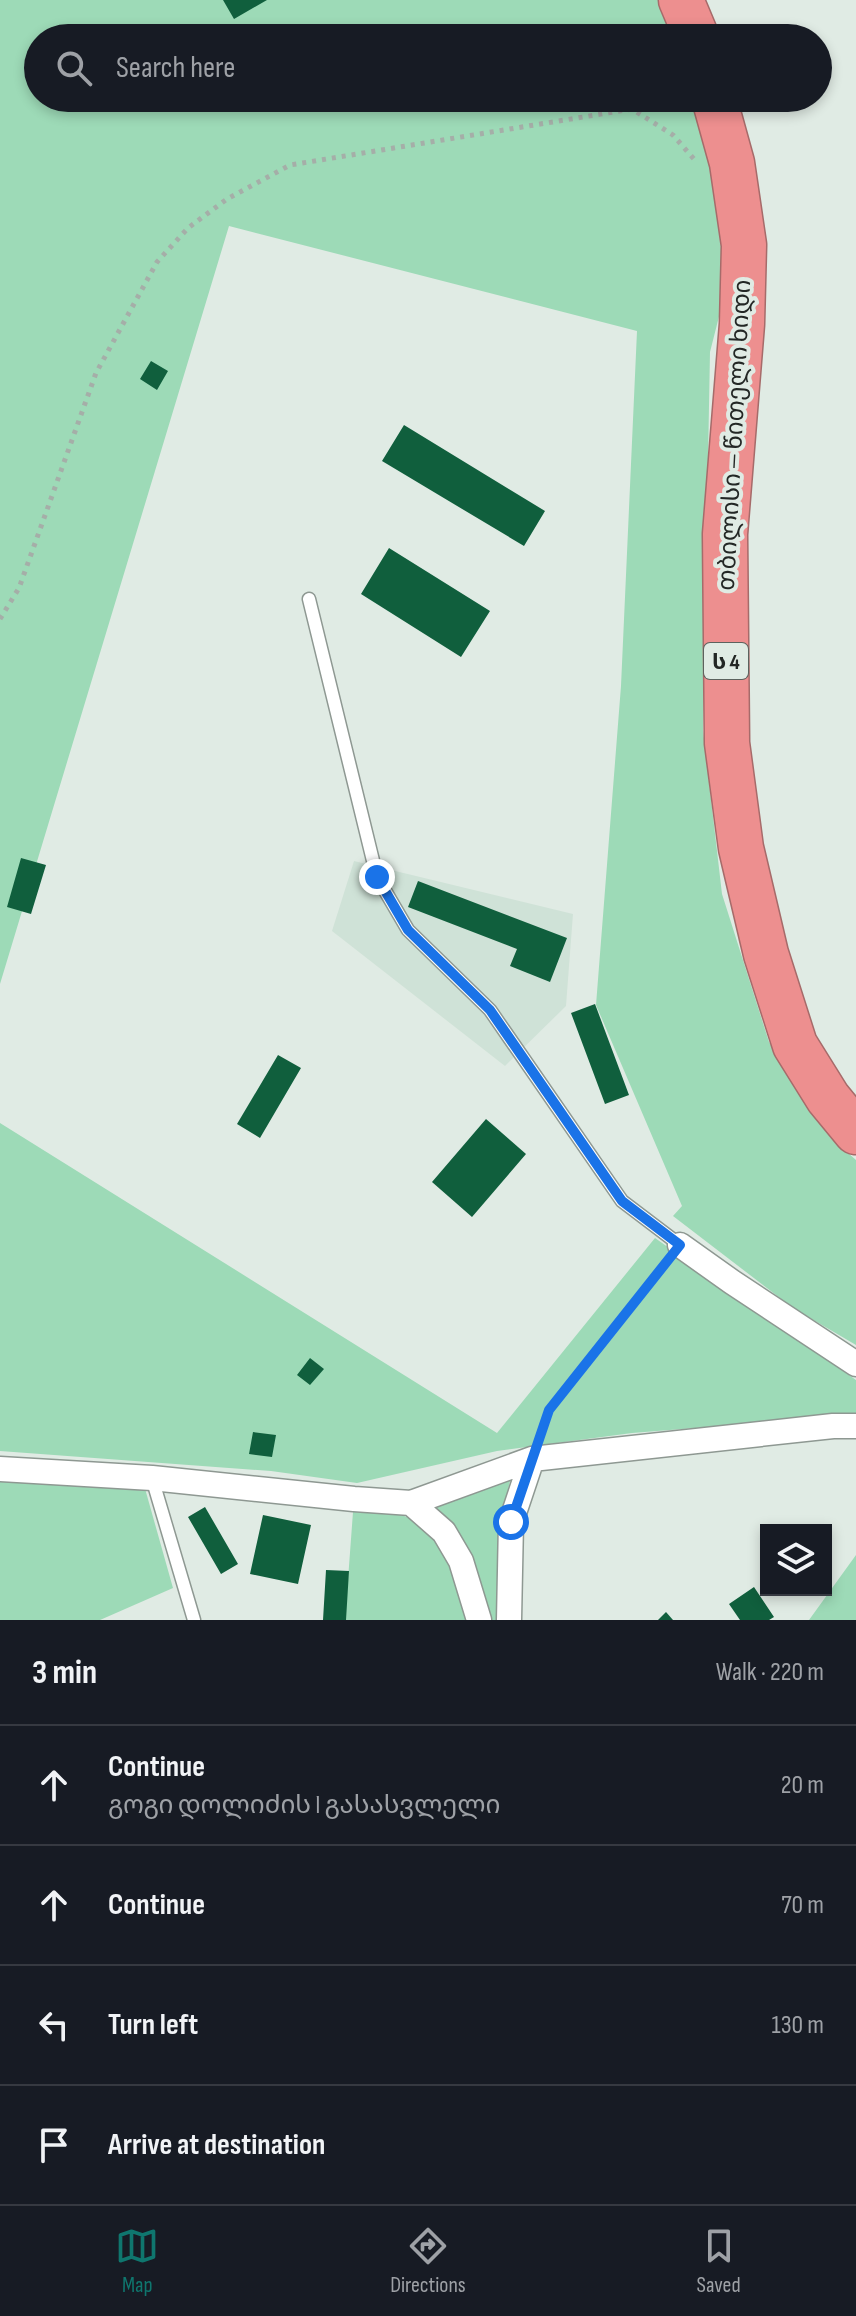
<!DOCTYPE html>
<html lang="en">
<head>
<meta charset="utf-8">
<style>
	body { margin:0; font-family:"Sofia Sans Condensed","Noto Sans Georgian",sans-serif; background:#20242c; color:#f1f3f6 }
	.controls { position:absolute; right:24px; bottom:24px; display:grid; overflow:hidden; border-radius:0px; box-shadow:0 4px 12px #0003 }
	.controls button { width:72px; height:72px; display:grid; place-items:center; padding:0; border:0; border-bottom:2px solid #363941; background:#171b24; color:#f1f3f6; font:40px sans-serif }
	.stop { position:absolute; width:24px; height:24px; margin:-18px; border:6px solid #1a73e8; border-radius:50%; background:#fff }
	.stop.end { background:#1a73e8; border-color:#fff; box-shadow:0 2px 8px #0008 }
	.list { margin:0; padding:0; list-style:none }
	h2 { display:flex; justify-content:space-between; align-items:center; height:104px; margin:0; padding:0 32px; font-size:34px }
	h2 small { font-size:26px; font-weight:400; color:#9ea1a6 }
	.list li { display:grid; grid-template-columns:52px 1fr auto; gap:24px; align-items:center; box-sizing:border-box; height:120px; padding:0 32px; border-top:2px solid #363941 }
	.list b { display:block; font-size:30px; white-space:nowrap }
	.list p { margin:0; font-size:26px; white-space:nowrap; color:#9ea1a6 }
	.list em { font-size:26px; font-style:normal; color:#9ea1a6 }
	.icon { flex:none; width:44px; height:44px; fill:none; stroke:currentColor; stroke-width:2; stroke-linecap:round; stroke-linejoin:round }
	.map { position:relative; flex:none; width:856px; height:1620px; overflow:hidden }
	.search { position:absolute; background:#171b24; box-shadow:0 4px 12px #0003; left:24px; right:24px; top:24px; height:88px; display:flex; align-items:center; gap:20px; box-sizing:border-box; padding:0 28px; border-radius:44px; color:#9ea1a6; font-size:30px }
	.sheet { height:584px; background:#171b24 }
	nav { display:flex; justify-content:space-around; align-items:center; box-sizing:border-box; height:112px; border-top:2px solid #363941; background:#171b24; font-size:22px; color:#9ea1a6 }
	nav a { display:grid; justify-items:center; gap:4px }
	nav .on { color:#0f766e }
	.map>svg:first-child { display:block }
</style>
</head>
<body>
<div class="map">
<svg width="856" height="1620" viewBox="0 0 856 1620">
	<rect width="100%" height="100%" fill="#e0ebe4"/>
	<path fill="#cfe2d7" d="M354,861l219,53 -7,92 -61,60 -173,-135z"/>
	<path fill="#9ddab7" d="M0,0h671l15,38h-648v60h667l23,183 -18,71 -7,378 19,164 47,148 61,95 26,23v185l-63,-37 -120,-92 9,-10 -86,-201 25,-319 16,-355 -408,-105 -229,758z
		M0,1123l497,310 158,-195 201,142v35l-224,18 -135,18 -140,32 -86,-12 -271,-20z
		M511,1477l-12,51 3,37 -3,55h-11l-57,-113z
		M0,1481l144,4 29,103 -73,32h-100z
		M353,1512c16,1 36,-1 51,4 42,15 51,66 63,104h-122z
		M856,1555v65h-47z"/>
	<path fill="#105f3d" d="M223,0h44l-33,19z
		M151,361l17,10 -11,19 -17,-11z
		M404,425l141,86 -21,35 -142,-85z
		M389,548l101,63 -29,46 -100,-63z
		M21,858l25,7 -15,49 -24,-7z
		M418,881l149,57 -17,44 -40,-16 7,-17 -109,-42z
		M595,1004l34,91 -24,9 -34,-91z
		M278,1055l23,13 -41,70 -23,-14z
		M486,1119l40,35 -54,63 -40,-35z
		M310,1358l14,11 -14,16 -13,-10z
		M253,1432l23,3 -4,22 -23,-3z
		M205,1507l33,57 -17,10 -33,-57z
		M263,1515l48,10 -13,59 -48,-10z
		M326,1570l23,1 -3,49h-23z
		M754,1587l20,30 -5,3h-29l-11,-16z
		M666,1612l7,8h-15z"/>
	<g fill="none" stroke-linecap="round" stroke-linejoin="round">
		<defs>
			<path id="lane" d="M309,599l68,278 31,53 82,80 132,191 58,44
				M152,1478l42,142"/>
			<path id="street" d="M680,1245l52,37 124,82
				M0,1469l152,9 202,21 57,4 121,-44 301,-33h23
				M411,1503l33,29 17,29 18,59
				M509,1620l2,-98 21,-63"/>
			<path id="highway" d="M681,0l16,38
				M714,98l18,65 12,82 -2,79 -17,210 2,209 14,105 25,106 29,91 33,53 28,34"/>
		</defs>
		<use href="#lane" stroke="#8e9892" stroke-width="15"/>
		<use href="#street" stroke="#8e9892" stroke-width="27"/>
		<use href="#highway" stroke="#a66b6a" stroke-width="47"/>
		<path stroke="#a5aea8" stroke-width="5" stroke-dasharray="4 6" stroke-linecap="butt" d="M0,619l19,-31 77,-215 61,-111 31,-34 39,-29 63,-34 342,-56 41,26 21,24
			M540,1436l9,-26 116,-146"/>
		<use href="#lane" stroke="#fff" stroke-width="12"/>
		<use href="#street" stroke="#fff" stroke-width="24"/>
		<use href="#highway" stroke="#ed8f8f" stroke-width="44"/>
	</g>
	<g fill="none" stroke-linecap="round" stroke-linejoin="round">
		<path stroke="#1a73e8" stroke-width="10" d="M377,877l31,53 82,80 132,191 58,44 -131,165 -38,112"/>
	</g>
	<g text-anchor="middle" stroke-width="8" stroke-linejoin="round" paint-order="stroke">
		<rect fill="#e0ebe4" stroke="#5c625e" stroke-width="2" x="704" y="643" width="44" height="36" rx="6"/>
		<g font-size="22" font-weight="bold" fill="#232725">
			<text x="726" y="669">ს 4</text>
		</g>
		<g font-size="24" fill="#232725" stroke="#e0ebe4">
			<text transform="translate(734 435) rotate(-87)" y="8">თბილისი — წითელი ხიდი</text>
		</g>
	</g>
</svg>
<div class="controls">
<button><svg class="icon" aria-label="layers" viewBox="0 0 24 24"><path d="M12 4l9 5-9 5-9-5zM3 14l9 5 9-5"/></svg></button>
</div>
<div class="stop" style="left:511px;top:1522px"></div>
<div class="stop end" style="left:377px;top:877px"></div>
<div class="search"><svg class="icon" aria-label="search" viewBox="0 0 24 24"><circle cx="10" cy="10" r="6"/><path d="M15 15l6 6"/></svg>Search here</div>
</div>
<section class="sheet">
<h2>3 min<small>Walk · 220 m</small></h2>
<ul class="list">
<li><svg class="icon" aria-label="ahead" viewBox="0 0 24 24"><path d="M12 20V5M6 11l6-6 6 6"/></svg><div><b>Continue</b><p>გოგი დოლიძის I გასასვლელი</p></div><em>20 m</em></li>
<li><svg class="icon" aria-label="ahead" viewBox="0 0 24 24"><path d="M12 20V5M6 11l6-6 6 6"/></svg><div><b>Continue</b></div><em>70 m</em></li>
<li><svg class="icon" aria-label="left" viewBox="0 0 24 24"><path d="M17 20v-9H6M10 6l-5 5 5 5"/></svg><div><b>Turn left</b></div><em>130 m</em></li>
<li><svg class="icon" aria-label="arrive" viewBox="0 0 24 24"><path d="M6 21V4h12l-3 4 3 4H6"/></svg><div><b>Arrive at destination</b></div></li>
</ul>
</section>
<nav>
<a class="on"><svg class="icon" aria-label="map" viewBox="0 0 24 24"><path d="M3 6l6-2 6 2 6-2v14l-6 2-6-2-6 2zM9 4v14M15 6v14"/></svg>Map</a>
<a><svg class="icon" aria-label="directions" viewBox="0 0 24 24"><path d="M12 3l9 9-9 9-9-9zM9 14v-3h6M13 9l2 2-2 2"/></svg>Directions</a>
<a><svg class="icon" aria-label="saved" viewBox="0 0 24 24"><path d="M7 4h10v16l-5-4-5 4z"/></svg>Saved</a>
</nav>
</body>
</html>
